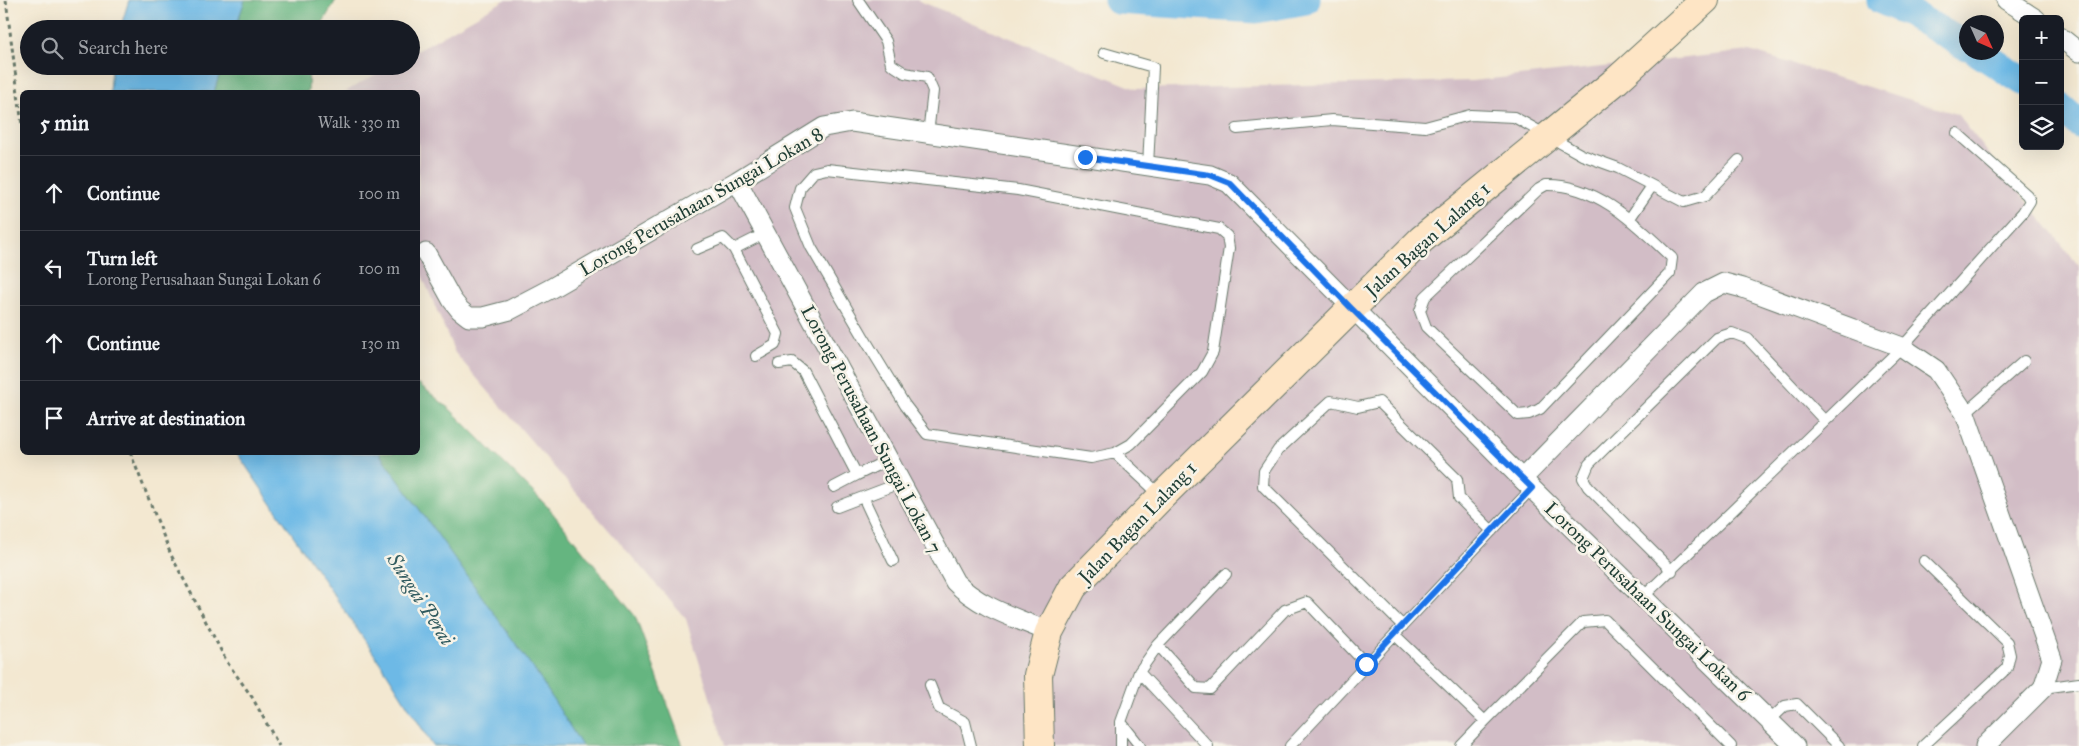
<!DOCTYPE html>
<html lang="en">
<head>
<meta charset="utf-8">
<style>
	body { margin:0; font-family:"IM FELL Great Primer",serif; background:#242831; color:#f1f3f6 }
	.controls { position:absolute; right:15px; top:15px; display:grid; overflow:hidden; border-radius:8px; box-shadow:0 5px 20px #0002 }
	.controls button { width:45px; height:45px; display:grid; place-items:center; padding:0; border:0; border-bottom:1px solid #363941; background:#171b24; color:#f1f3f6; font:25px sans-serif }
	.compass { position:absolute; left:1959px; top:15px; width:45px; height:45px; border-radius:50%; background:#171b24; box-shadow:0 5px 20px #0002; rotate:135deg }
	.stop { position:absolute; width:15px; height:15px; margin:-11px; border:4px solid #1a73e8; border-radius:50%; background:#fff }
	.stop.end { background:#1a73e8; border-color:#fff; box-shadow:0 1px 5px #0008 }
	.list { margin:0; padding:0; list-style:none }
	h2 { display:flex; justify-content:space-between; align-items:center; height:65px; margin:0; padding:0 20px; font-size:21px }
	h2 small { font-size:16px; font-weight:400; color:#9ea1a6 }
	.list li { display:grid; grid-template-columns:32px 1fr auto; gap:15px; align-items:center; box-sizing:border-box; height:75px; padding:0 20px; border-top:1px solid #363941 }
	.list b { display:block; font-size:19px; white-space:nowrap }
	.list p { margin:0; font-size:16px; white-space:nowrap; color:#9ea1a6 }
	.list em { font-size:16px; font-style:normal; color:#9ea1a6 }
	.icon { flex:none; width:28px; height:28px; fill:none; stroke:currentColor; stroke-width:2; stroke-linecap:round; stroke-linejoin:round }
	.map { position:relative; flex:none; width:2079px; height:746px; overflow:hidden }
	.search { position:absolute; background:#171b24; box-shadow:0 5px 20px #0002; left:20px; top:20px; width:400px; height:55px; display:flex; align-items:center; gap:12px; box-sizing:border-box; padding:0 18px; border-radius:28px; color:#9ea1a6; font-size:19px }
	.panel { position:absolute; background:#171b24; box-shadow:0 5px 20px #0002; left:20px; top:90px; width:400px; height:365px; border-radius:8px }
	.map>svg:first-child { display:block }
</style>
</head>
<body>
<div class="map">
<svg width="2079" height="746" viewBox="0 0 2079 746">
	<rect width="100%" height="100%" fill="#f7f3e8"/>
	<filter id="ink" filterUnits="userSpaceOnUse"><feTurbulence type="fractalNoise" baseFrequency=".02" numOctaves="2"/><feDisplacementMap in="SourceGraphic" scale="10" xChannelSelector="R" yChannelSelector="G"/><feConvolveMatrix kernelMatrix="1 2 1 2 8 2 1 2 1" color-interpolation-filters="sRGB"/></filter>
	<filter id="wash" filterUnits="userSpaceOnUse"><feTurbulence type="fractalNoise" baseFrequency=".0096" numOctaves="4" result="noise"/><feDisplacementMap in="SourceGraphic" scale="20" xChannelSelector="R" yChannelSelector="G"/><feGaussianBlur stdDeviation="1.12" result="paint"/><feColorMatrix in="noise" values="0 0 0 0 0 0 0 0 0 0 0 0 0 0 0 0 0 1.4 0 .05"/><feComposite in="paint" operator="in"/></filter>
	<g filter="url(#wash)">
		<rect width="100%" height="100%" fill="#f3e8d1"/>
		<path fill="#d2bdc6" d="M505,0h412l219,89 336,-8 278,-30 207,63 122,152v480h-1354l-39,-127 -231,-266 -37,-87v-174h-73l45,-26h21v-12z"/>
		<path fill="#65b580" stroke="#42795a" d="M245,0h91l-17,29h-84z
			M222,66h87l-1,26h-94z
			M418,383l34,28 95,95 88,110 48,130h-101l-44,-71 -159,-222 39,-1z"/>
		<path fill="#6db9e6" stroke="#467b8d" d="M129,0h116l-10,29h-115z
			M112,66h110l-8,26h-104z
			M237,453h142l159,222 44,71h-149l-46,-73z"/>
		<g fill="none" stroke-linecap="round" stroke-linejoin="round">
			<path stroke="#6db9e6" stroke-width="29" d="M1118,0l138,9 50,-9
				M1881,0l27,12 58,34
				M1978,52l45,29
				M2060,107l19,17"/>
		</g>
	</g>
	<g filter="url(#ink)">
		<g fill="none" stroke-linecap="round" stroke-linejoin="round">
			<defs>
				<path id="lane" d="M858,0l28,41 5,23 14,9 22,4 6,14 -5,43
					M1104,53l49,14 -5,99
					M1237,129l95,-9 93,7 45,-12 44,2 68,38 36,13 66,34 21,-6 34,-36
					M827,169l191,21 201,39 8,7 2,12 -16,104 -11,20 -71,72 -16,9 -24,5 -164,-24 -22,-29 -42,-69 -52,-89 -16,-39 5,-20 14,-16z
					M1546,185c52,-1 91,40 126,73l-2,15 -130,136 -11,5 -11,1 -92,-88 -6,-16 5,-14 114,-108z
					M1630,218l22,-32
					M697,249l26,-11 11,11
					M756,356l19,-11 3,-11 -44,-85 32,-16
					M779,364l13,-2 11,9 54,104 31,-15
					M1965,413l59,-52
					M1115,453l45,42
					M834,487l23,-12
					M837,507l26,-10
					M893,561l-30,-64 37,-14
					M1672,571l-84,-84 -5,-9 6,-14 128,-126 15,-5 16,6 76,81
					M1226,574l-68,71 38,43 14,1 75,-79 22,-8 59,62
					M1643,597l259,-250 121,-135 7,-11 -3,-6 -70,-62
					M1403,626l-140,-140 1,-15 14,-21 53,-49 27,6 21,-5 78,77 2,19 33,33
					M1395,635l90,86 -24,25
					M1139,672l69,74
					M930,685l9,23 26,14 6,24
					M2043,688l36,-5
					M1770,720l15,-14 12,-2 42,42
					M1485,721l98,-99 22,-2 126,126
					M1121,722l19,24
					M1121,746v-24l18,-50 19,-27
					M1290,746l242,-258
					M1923,746l84,-78 3,-13 -3,-13 -83,-81"/>
				<path id="street" d="M2006,0l30,19
					M2060,37l19,15
					M737,181l218,401c25,26 62,36 94,50
					M426,253l26,47 8,10 9,7h14l27,-7 40,-21 187,-108 87,-54 28,-5 358,53 19,8 293,296 273,267
					M1522,479l182,-186 20,-10 19,5 159,59 34,23 29,43 87,246 -9,29 -58,58"/>
				<path id="secondary" d="M1040,746l-2,-71 11,-43 24,-45 89,-91 260,-257 195,-159 88,-80"/>
			</defs>
			<use href="#lane" stroke="#69796b" stroke-width="12"/>
			<use href="#street" stroke="#69796b" stroke-width="21"/>
			<use href="#secondary" stroke="#69796b" stroke-width="30"/>
			<path stroke="#69796b" stroke-width="3" stroke-dasharray="4 4" stroke-linecap="butt" d="M6,0l16,125
				M130,452l41,103 56,107 25,35 27,49"/>
			<use href="#lane" stroke="#fff" stroke-width="10"/>
			<use href="#street" stroke="#fff" stroke-width="19"/>
			<use href="#secondary" stroke="#fee5c5" stroke-width="28"/>
		</g>
	</g>
	<g fill="none" stroke-linecap="round" stroke-linejoin="round" filter="url(#ink)">
		<path stroke="#1a73e8" stroke-width="6" d="M1085,157l125,18 20,8 121,125 181,180 -166,176"/>
	</g>
	<g text-anchor="middle" stroke-width="5" stroke-linejoin="round" paint-order="stroke">
		<g font-size="19" fill="#1f3d34" stroke="#f7f3e8">
			<text transform="translate(701 201) rotate(-30)" y="7">Lorong Perusahaan Sungai Lokan 8</text>
			<text transform="translate(1427 239) rotate(-42)" y="7">Jalan Bagan Lalang 1</text>
			<text transform="translate(872 429) rotate(62)" y="7">Lorong Perusahaan Sungai Lokan 7</text>
			<text transform="translate(1137 522) rotate(-46)" y="7">Jalan Bagan Lalang 1</text>
			<text transform="translate(1648 601) rotate(44)" y="7">Lorong Perusahaan Sungai Lokan 6</text>
		</g>
		<g font-size="20" font-style="italic" fill="#325c60" stroke="#f7f3e8">
			<text transform="translate(421 599) rotate(57)" y="7">Sungai Perai</text>
		</g>
	</g>
</svg>
<div class="controls">
<button>+</button>
<button>−</button>
<button><svg class="icon" aria-label="layers" viewBox="0 0 24 24"><path d="M12 4l9 5-9 5-9-5zM3 14l9 5 9-5"/></svg></button>
</div>
<svg class="compass" viewBox="-18 -18 36 36"><path d="M0-13l5 13h-10z" fill="#e53935"/><path d="M0 13l5-13h-10z" fill="#9ea1a6"/></svg>
<div class="stop" style="left:1366px;top:664px"></div>
<div class="stop end" style="left:1085px;top:157px"></div>
<div class="search"><svg class="icon" aria-label="search" viewBox="0 0 24 24"><circle cx="10" cy="10" r="6"/><path d="M15 15l6 6"/></svg>Search here</div>
<section class="panel">
<h2>5 min<small>Walk · 330 m</small></h2>
<ul class="list">
<li><svg class="icon" aria-label="ahead" viewBox="0 0 24 24"><path d="M12 20V5M6 11l6-6 6 6"/></svg><div><b>Continue</b></div><em>100 m</em></li>
<li><svg class="icon" aria-label="left" viewBox="0 0 24 24"><path d="M17 20v-9H6M10 6l-5 5 5 5"/></svg><div><b>Turn left</b><p>Lorong Perusahaan Sungai Lokan 6</p></div><em>100 m</em></li>
<li><svg class="icon" aria-label="ahead" viewBox="0 0 24 24"><path d="M12 20V5M6 11l6-6 6 6"/></svg><div><b>Continue</b></div><em>130 m</em></li>
<li><svg class="icon" aria-label="arrive" viewBox="0 0 24 24"><path d="M6 21V4h12l-3 4 3 4H6"/></svg><div><b>Arrive at destination</b></div></li>
</ul>
</section>
</div>
</body>
</html>
